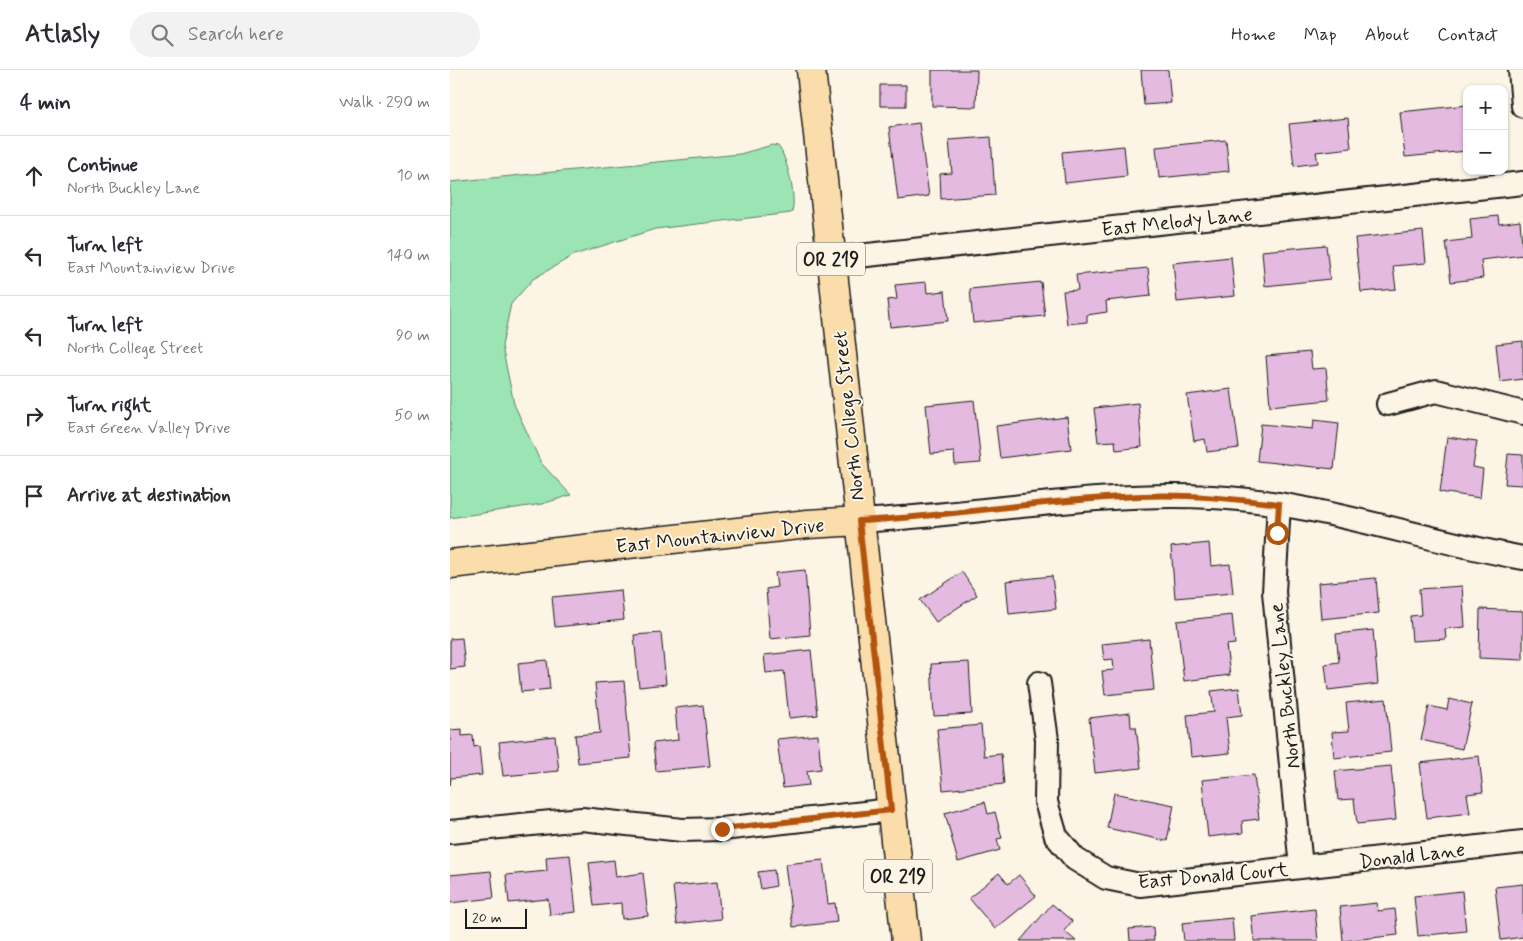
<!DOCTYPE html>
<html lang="en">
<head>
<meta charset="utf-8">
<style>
	body { margin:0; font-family:Mynerve,sans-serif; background:#f2f2f3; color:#2b2b33 }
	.controls { position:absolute; right:15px; top:15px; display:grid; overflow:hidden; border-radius:10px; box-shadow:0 1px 4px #0004 }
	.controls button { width:45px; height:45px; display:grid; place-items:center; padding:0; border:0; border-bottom:1px solid #e1e1e2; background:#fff; color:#2b2b33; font:25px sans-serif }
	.scale { position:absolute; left:15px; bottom:12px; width:62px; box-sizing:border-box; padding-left:5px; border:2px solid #1c1c1c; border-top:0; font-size:14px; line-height:18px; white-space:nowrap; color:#1c1c1c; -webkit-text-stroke:4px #fcf5e5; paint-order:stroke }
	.stop { position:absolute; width:15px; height:15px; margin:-11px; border:4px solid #b45309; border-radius:50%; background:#fff }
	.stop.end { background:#b45309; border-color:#fff; box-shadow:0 1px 5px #0008 }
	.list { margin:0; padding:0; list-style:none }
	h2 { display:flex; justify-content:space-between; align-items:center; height:65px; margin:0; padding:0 20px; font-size:21px }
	h2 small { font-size:16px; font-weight:400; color:#7c7c81 }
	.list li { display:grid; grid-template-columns:32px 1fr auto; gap:15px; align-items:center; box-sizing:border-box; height:80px; padding:0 20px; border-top:1px solid #e1e1e2 }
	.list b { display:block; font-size:19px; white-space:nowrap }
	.list p { margin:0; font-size:16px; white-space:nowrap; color:#7c7c81 }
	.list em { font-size:16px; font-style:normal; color:#7c7c81 }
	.icon { flex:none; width:28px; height:28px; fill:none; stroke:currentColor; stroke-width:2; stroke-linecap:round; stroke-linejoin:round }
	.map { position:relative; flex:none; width:1073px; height:871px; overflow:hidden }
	header { display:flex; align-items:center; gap:30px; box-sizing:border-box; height:70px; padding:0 25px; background:#fff; border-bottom:1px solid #e1e1e2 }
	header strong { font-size:24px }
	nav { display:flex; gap:28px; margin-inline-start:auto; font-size:18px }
	.search { width:350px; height:45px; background:#f2f2f3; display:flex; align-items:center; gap:12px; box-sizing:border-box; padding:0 18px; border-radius:28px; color:#7c7c81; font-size:19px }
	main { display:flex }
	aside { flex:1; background:#fff }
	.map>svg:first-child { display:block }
</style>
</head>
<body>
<header>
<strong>Atlasly</strong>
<div class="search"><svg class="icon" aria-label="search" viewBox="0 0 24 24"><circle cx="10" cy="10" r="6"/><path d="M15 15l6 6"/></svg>Search here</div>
<nav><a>Home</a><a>Map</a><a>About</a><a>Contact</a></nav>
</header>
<main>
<aside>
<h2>4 min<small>Walk · 290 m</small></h2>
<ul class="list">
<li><svg class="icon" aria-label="ahead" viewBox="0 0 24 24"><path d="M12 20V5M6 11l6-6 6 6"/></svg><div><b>Continue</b><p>North Buckley Lane</p></div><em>10 m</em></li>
<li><svg class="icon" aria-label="left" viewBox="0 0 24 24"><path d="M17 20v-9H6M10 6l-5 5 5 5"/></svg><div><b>Turn left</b><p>East Mountainview Drive</p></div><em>140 m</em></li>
<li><svg class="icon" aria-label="left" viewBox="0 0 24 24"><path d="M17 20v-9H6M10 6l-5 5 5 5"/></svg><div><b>Turn left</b><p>North College Street</p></div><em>90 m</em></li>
<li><svg class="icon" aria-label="right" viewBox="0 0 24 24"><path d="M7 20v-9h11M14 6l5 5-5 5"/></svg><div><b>Turn right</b><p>East Green Valley Drive</p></div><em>50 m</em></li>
<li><svg class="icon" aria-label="arrive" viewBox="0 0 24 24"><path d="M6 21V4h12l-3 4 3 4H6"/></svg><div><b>Arrive at destination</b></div></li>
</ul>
</aside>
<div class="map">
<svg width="1073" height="871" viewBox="0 0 1073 871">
	<rect width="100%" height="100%" fill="#fcf5e5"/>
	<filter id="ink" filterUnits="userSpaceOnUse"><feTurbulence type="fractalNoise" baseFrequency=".02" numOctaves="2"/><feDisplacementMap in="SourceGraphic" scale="10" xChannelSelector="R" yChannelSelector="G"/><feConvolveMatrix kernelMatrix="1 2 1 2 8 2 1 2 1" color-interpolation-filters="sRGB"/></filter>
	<g filter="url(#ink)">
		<path fill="#9be4b3" stroke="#5c8068" d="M322,75l6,1c9,10 20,57 13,67l-136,16 -81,26 -41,24 -22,25 -9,42 12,58 27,59 30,32 -29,9 -92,14v-336l290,-28z"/>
		<path fill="#e5bae0" stroke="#1c1c1c" d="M482,0h45l-1,37 -44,-1z
			M691,0h27l3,33 -27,2z
			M430,15h26v21h-26z
			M1017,35v46l-62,6 -5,-45z
			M898,48l3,30 -35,4 2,11 -24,3 -5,-42z
			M469,53l10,73 -31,4 -9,-73z
			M541,67l4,58 -54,4 -1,-25 12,-1 -3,-33z
			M776,70l3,31 -70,7 -3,-31z
			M674,76l3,30 -62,7 -3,-31z
			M1048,146l1,8 21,-3 3,34 -42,5 2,18 -32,4 -5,-40 26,-3 -2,-20z
			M973,161l3,32 -33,3 3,23 -35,3 -6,-54z
			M876,175l4,34 -65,7 -3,-35z
			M781,187l4,39 -58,6 -4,-39z
			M698,198l3,28 -45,5 1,11 -20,3v7l-20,2 -4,-33 15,-1 -2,-15z
			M476,212l1,11 18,-2 3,30 -58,6 -3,-27 10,-1 -2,-14z
			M591,212l4,34 -72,7 -3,-34z
			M1073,271v38l-23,3 -4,-38z
			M860,282l2,17 14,-1 3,32 -59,6 -4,-50z
			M781,319l8,59 -32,4 -2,-13 -11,2 -7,-46z
			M524,330l7,63 -26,2 -1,-13 -23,2 -5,-49z
			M688,333l4,44 -26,3 -1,-9 -17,1 -4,-34z
			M617,347l4,32 -71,9 -4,-32z
			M864,350l25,3 -5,46 -77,-8 4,-37 52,5z
			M997,367l30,4 -4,26 10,2 -3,29 -40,-6z
			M1058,384l15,1v30l-18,-1z
			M759,473l2,23 19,-2 3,29 -58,5 -4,-51z
			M355,500l5,65 -40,4 -4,-50 11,-2 -2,-14z
			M512,502l15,23 -41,27 -16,-22z
			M602,506l4,33 -47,5 -3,-33z
			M926,508l3,35 -58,6 -3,-36z
			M1012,516l3,41 -20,2 1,10 -34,2 -2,-25 11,-1 -2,-26z
			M171,520l3,30 -69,7 -3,-30z
			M1030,539l43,2v49l-44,-2z
			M782,545l3,29 -9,1 4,30 -46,6 -7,-60z
			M923,560l5,54 -50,6 -3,-26 14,-2 -3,-28z
			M211,563l5,51 -27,3 -5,-52z
			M12,568l3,29 -15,2v-30z
			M699,569l5,51 -49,5 -3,-24 12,-1 -1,-11 -9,1 -2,-16z
			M361,580l7,65 -29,3 -5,-47 -18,2 -2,-18z
			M97,590l3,29 -29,3 -3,-29z
			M519,592l3,52 -38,2 -3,-52z
			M174,611l7,77 -53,5 -3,-28 25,-2 -5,-50z
			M789,618l3,27 -16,2 4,36 -39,4 -4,-42 27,-3 -3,-21z
			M936,629l5,53 -57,6 -2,-26 17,-1 -3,-28z
			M999,629l23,5 -10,45 -41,-9 8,-34 18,4z
			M253,635l7,61 -54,5 -3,-28 25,-3 -3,-32z
			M680,643l1,14h5l5,41 -46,5 -6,-55z
			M531,655l3,31 17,-2 3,30 -61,6 -6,-61z
			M12,659v7l11,-1 1,12 5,-1 3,29 -31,3 -1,7v-55z
			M368,665l3,34 -14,2 2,14 -26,3 -6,-49z
			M105,666l4,35 -56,5 -4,-34z
			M1029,686l4,36 -16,2 3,19 -43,5 -7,-55z
			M941,696l5,54 -39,4 -3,-25 -16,1 -3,-29z
			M804,705l5,44 -17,2 1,12 -35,4 -6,-57z
			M664,723l60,12 -7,36 -60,-13z
			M535,732l3,12 7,-2 7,26 -5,1 3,11 -42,12 -13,-49z
			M120,785l6,57 -26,3 -2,-16 -39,4 -3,-28 41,-4 -1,-14z
			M164,790l2,17 27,-4 5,43 -26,3 -1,-16 -27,3 -5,-43z
			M373,790l5,44 7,-1 2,19 -44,5 -8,-63z
			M324,800l2,16 -15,3 -3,-17z
			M41,801l3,27 -44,5v-28z
			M549,803l9,11 11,-9 17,21 -41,33 -26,-31z
			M267,812l4,37 -44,5 -4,-38z
			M1073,814v53l-22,3 -6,-53z
			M1012,821l4,40 -48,5 -4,-40z
			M927,833l1,8 17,-2 3,26 -55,6 -3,-34z
			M602,834l20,17 -8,10 12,10h-56z
			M865,839l3,32h-64l-3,-25z
			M782,848l2,23h-50l-2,-18z
			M703,857l1,14h-24l-1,-12z"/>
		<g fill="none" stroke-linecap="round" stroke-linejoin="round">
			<defs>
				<path id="minor" d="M1070,0l3,36
					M381,189l692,-76
					M938,334l48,-13 87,22
					M829,434l-5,88 27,275
					M409,451c118,-6 234,-30 353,-24 107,5 207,43 311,61
					M589,613l8,57 -1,62 10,34 19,23 31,19 34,7 383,-43
					M0,762l132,-13 100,11 40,-1 169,-19"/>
				<path id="major" d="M361,0l95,871
					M0,494l358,-40 51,-3"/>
			</defs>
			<use href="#minor" stroke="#1c1c1c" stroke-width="26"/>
			<use href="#major" stroke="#1c1c1c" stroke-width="31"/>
			<use href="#minor" stroke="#fcf5e5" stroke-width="22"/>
			<use href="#major" stroke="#faddab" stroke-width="28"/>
		</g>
	</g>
	<g fill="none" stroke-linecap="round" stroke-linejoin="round" filter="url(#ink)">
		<path stroke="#b45309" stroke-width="6" d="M272,759l169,-19 -32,-289c95,-5 188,-22 283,-25 46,-2 92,3 137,8l-2,29"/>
	</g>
	<g text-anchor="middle" stroke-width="4" stroke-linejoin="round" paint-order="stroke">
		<g fill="#fcf5e5" stroke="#5f5d58" stroke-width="1">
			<rect x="347" y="172.5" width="68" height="33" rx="4"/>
			<rect x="414" y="789.5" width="68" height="33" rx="4"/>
		</g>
		<g font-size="19" font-weight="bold" fill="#1c1c1c">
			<text x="381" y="196">OR 219</text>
			<text x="448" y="813">OR 219</text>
		</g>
		<g font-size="20" fill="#1c1c1c" stroke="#fcf5e5">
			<text transform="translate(727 151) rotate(-6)" y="7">East Melody Lane</text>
			<text transform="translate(398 346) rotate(-96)" y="7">North College Street</text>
			<text transform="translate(270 465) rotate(-6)" y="7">East Mountainview Drive</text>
			<text transform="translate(834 616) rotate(-96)" y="7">North Buckley Lane</text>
			<text transform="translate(962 785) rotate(-7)" y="7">Donald Lane</text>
			<text transform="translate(763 805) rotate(-5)" y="7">East Donald Court</text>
		</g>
	</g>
</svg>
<div class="controls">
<button>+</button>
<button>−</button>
</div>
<div class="scale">20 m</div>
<div class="stop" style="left:827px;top:463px"></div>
<div class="stop end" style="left:272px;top:759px"></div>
</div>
</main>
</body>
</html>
